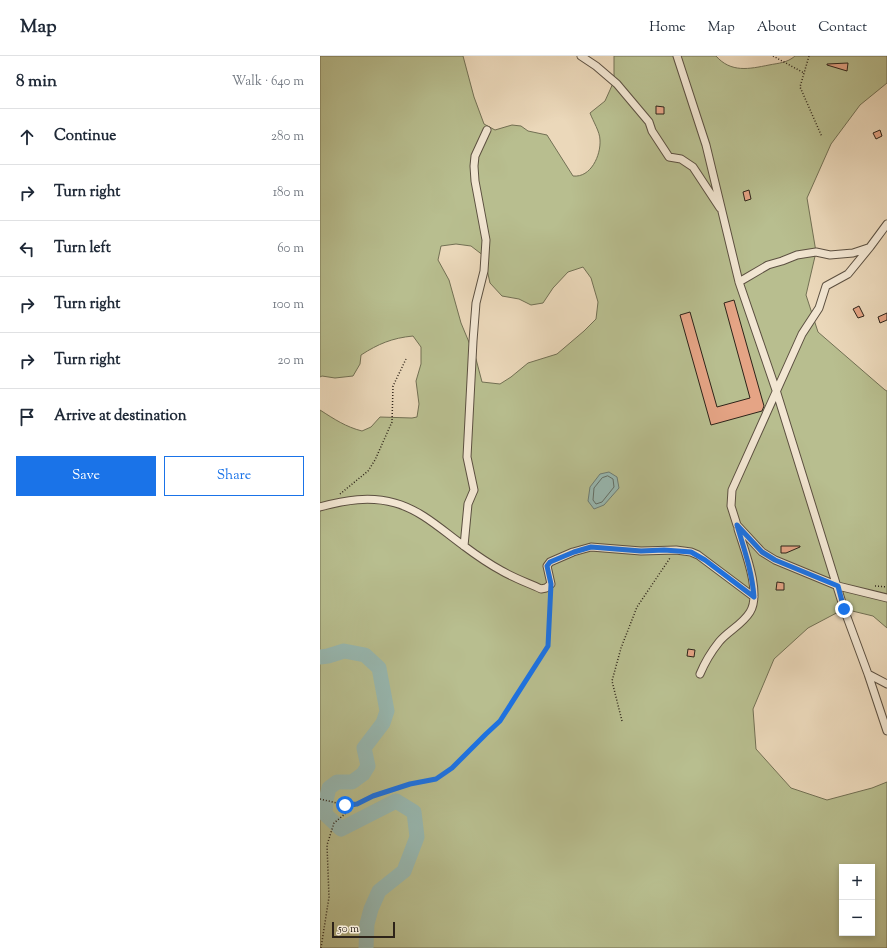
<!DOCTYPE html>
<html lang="en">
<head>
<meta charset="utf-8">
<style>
	body { margin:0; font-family:"Sorts Mill Goudy",serif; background:#f2f2f3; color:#1f2937 }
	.controls { position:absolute; right:12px; bottom:12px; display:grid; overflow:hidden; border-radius:0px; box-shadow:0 2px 6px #0003 }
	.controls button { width:36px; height:36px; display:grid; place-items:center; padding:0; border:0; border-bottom:1px solid #e0e1e3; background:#fff; color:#1f2937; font:20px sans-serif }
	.scale { position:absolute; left:12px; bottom:10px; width:63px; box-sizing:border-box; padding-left:4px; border:2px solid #2d2319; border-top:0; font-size:11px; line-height:14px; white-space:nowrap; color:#2d2319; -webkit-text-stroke:3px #f2e6d2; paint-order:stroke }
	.stop { position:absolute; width:12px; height:12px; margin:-9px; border:3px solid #1a73e8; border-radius:50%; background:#fff }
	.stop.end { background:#1a73e8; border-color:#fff; box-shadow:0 1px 4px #0008 }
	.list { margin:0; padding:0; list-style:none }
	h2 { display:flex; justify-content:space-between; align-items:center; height:52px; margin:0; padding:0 16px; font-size:17px }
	h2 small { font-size:13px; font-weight:400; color:#747a83 }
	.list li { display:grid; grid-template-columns:26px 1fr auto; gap:12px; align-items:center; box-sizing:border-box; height:56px; padding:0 16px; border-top:1px solid #e0e1e3 }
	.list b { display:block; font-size:15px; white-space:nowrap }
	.list em { font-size:13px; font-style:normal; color:#747a83 }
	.actions { display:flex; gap:8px; padding:12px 16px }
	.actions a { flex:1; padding:9px 0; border:1px solid #1a73e8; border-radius:0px; text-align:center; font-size:14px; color:#1a73e8 }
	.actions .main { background:#1a73e8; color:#fff }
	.icon { flex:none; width:22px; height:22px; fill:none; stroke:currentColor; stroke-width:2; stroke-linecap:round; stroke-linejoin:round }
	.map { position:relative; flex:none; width:567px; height:892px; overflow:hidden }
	header { display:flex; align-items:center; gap:24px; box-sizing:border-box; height:56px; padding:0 20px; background:#fff; border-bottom:1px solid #e0e1e3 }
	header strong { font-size:19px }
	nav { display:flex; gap:22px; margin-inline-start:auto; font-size:14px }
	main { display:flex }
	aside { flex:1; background:#fff }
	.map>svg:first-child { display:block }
</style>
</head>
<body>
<header>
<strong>Map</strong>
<nav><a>Home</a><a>Map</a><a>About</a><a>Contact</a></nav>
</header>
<main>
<aside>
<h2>8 min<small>Walk · 640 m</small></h2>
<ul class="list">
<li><svg class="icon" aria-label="ahead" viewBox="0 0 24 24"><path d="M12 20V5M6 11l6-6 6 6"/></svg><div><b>Continue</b></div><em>280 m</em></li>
<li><svg class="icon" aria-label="right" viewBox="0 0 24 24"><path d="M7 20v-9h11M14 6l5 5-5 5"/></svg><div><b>Turn right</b></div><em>180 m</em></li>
<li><svg class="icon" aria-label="left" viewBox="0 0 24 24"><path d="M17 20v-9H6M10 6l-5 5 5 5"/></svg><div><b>Turn left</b></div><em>60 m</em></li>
<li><svg class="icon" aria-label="right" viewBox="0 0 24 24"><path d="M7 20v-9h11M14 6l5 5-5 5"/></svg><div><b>Turn right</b></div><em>100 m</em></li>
<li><svg class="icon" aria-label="right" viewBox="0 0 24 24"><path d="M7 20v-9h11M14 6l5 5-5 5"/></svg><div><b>Turn right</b></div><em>20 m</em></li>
<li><svg class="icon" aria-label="arrive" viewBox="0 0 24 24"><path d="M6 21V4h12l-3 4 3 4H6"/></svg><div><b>Arrive at destination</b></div></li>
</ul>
<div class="actions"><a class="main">Save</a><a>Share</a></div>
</aside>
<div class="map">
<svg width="567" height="892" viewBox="0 0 567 892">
	<rect width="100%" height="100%" fill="#ebd8ba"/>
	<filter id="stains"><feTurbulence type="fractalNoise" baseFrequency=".005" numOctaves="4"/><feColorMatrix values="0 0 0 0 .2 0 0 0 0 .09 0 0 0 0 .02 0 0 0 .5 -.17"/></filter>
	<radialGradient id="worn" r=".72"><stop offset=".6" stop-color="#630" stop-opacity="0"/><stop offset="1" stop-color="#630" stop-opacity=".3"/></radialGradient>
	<path fill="#b8be8f" stroke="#727054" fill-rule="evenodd" d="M0,0h143l11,41 10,27 11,6 17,-5 9,1 7,5 19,4 26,41c18,2 28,-21 27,-36 0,-8 -7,-19 -10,-27l15,-12 9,-20v-25h102c15,17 33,13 53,9 10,-2 18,-2 26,-9h92v27l-27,22 -29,39 -24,54 9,54 -10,43 12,37 67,58 2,1v237l-14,-12 -29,-7 -36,19 -34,31 -21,50 3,40 35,39 36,12 45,-12 15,-6v166h-567v-538c14,9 26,17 42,21l9,-4 9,-10 32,1 5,-1 2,-13 -3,-23 5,-17v-17l-8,-11c-21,2 -35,8 -52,19l-1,9 -7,12 -18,2 -13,-2 -2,1zM136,188l15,2 13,10 6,27 12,13 17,3 12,6 12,-2 10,-15 15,-16 15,-5 8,11 7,24 -2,17 -12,12 -27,23 -29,9 -17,14 -11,7 -18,-2 -6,-23 -15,-36 -12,-43 -11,-20 3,-14zM522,811h30v66h-30z"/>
	<path fill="#98b9b2" stroke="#6d7d75" d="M289,416l8,5 2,11 -15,17 -10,4 -6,-8 2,-14 10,-13z"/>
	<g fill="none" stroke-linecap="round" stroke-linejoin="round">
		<path stroke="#626e66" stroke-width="1" d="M288,420l5,3 1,8 -12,15 -6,2 -3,-4 1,-12 8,-10z"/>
		<path stroke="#98b9b2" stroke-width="15" d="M0,601l8,-1 16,-5 21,4 14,13 8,43 -4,12 -19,25 4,18 -5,8 -11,8h-15l-8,6 -3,12 -1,14 16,15 55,-28 18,11 3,25 -13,34 -25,20 -8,18 -4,15 -1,24"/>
	</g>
	<path fill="#e5a485" stroke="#2d2319" d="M528,7l-1,8 -20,-6v-1z
		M336,50l8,1v7h-8z
		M560,74l2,6 -6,3 -3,-6z
		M429,134l2,9 -6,2 -2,-9z
		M414,244l30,106 -2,5 -51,14 -31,-110 10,-3 27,95 33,-9 -26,-95z
		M539,250l5,10 -6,2 -5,-9z
		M567,257v7l-7,3 -2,-6z
		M461,490h19v1l-14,6h-5z
		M457,526l7,1v7h-8z
		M368,593l7,1 -1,7 -7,-1z"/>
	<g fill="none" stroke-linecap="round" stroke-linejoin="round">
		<defs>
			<path id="street" d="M261,0l15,10 21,18 32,38 3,9 17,26 12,2 12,8 27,41
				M357,0l29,89 33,137 37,108 68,219 24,65 19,57
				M567,168l-17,23 -22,27 -22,12 -7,22 -17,26 -70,156 -1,16 6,19 25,27 13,8 63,26 49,12
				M419,226l29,-17 14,-4 15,-6 19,-3 14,3 23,-2 15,-5
				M0,451c25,-7 50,-11 75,-4 26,7 47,27 69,43 12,9 25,18 38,25 12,7 26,12 39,18l5,-1 5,-4 -4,-18 3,-4 23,-10 18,-5 50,4 35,-1 15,2 7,3 56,42
				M144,490l4,-42 6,-14 -7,-33 6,-116 3,-38 8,-32 2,-31 -11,-59 -1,-15 1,-10 12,-26
				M380,618c5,-12 11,-22 19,-32 9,-11 23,-17 31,-30 12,-19 -6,-63 -12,-83
				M548,618l19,10"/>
		</defs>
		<use href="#street" stroke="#5c5041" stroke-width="9"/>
		<path stroke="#2d2319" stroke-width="1.5" stroke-dasharray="1 2" stroke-linecap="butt" d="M453,0l31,17
			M489,0l-9,31 22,50
			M20,438l28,-23 7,-11 17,-38 1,-36 13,-27
			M555,530l12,1
			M302,665l-10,-40 9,-33 16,-41 33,-49
			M0,743l25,6 12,-1 16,-8 37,-12 26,-5 17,-11 33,-34 14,-13 48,-76 2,-51
			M1,892l8,-51 -2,-52 7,-22 23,-19"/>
		<use href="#street" stroke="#f2e6d2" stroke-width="7"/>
	</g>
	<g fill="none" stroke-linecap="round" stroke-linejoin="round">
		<path stroke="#1a73e8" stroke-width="5" d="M25,749l12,-1 16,-8 37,-12 26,-5 16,-11 34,-34 14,-13 48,-75 3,-62 -4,-18 3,-4 24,-10 17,-5 50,4 23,-1 27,2 14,8 49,37c-2,-26 -10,-48 -17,-72l25,27 13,8 63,26 6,23"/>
	</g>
	<rect width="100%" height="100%" filter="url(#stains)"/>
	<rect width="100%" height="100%" fill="url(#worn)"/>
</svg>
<div class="controls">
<button>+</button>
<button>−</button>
</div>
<div class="scale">50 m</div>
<div class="stop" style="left:25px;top:749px"></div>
<div class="stop end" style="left:524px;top:553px"></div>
</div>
</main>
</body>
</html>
